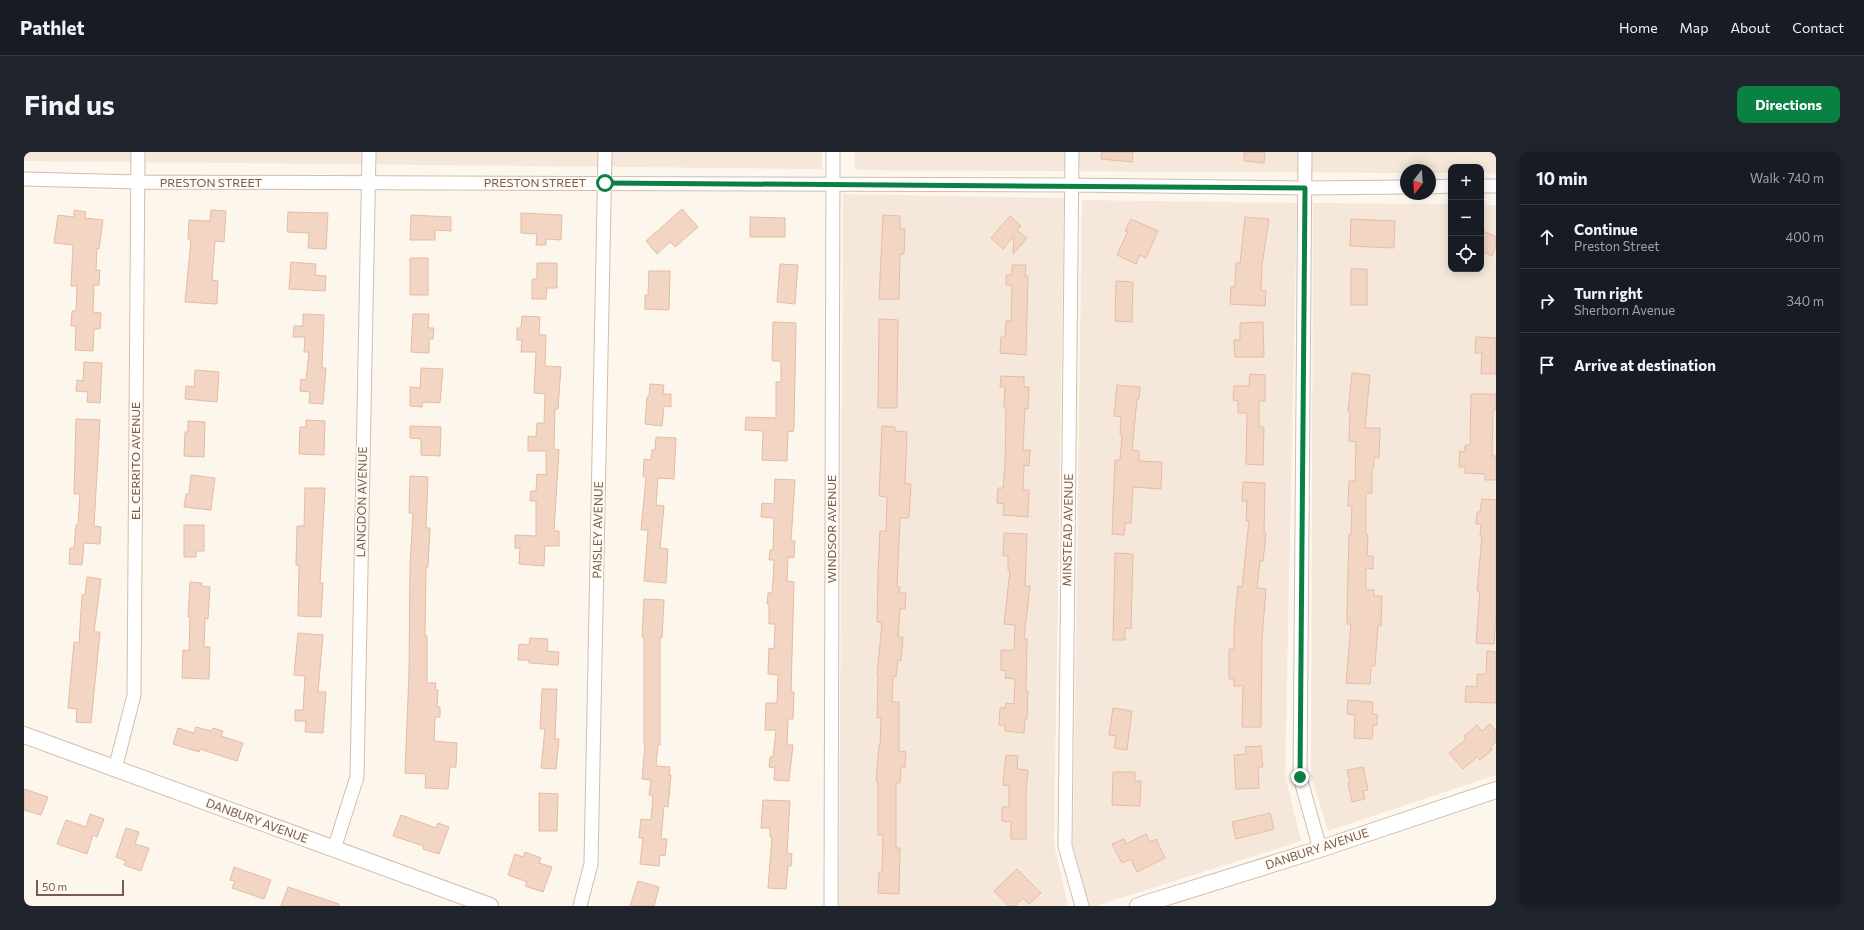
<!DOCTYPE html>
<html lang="en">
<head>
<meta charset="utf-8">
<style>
	body { margin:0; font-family:Commissioner,sans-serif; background:#20242c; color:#f1f3f6 }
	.controls { position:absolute; right:12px; top:12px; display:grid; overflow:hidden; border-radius:8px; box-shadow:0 2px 10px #0003 }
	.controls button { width:36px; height:36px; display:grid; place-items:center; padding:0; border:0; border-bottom:1px solid #363941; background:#171b24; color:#f1f3f6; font:20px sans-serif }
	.compass { position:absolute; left:1376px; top:12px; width:36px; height:36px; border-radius:50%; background:#171b24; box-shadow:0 2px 10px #0003; rotate:197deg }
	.scale { position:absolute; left:12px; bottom:10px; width:88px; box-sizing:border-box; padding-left:4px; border:2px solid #7a5c4d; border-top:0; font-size:11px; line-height:14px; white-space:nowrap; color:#7a5c4d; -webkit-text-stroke:3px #fffaf3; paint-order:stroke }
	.stop { position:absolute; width:12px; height:12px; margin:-9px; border:3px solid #0b8043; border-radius:50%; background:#fff }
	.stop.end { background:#0b8043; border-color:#fff; box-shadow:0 1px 4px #0008 }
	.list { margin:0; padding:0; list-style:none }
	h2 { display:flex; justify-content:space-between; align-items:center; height:52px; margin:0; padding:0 16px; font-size:17px }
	h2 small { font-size:13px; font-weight:400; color:#9ea1a6 }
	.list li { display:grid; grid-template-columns:26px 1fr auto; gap:12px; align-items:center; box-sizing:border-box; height:64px; padding:0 16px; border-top:1px solid #363941 }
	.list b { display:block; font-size:15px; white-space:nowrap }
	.list p { margin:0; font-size:13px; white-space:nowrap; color:#9ea1a6 }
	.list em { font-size:13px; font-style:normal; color:#9ea1a6 }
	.icon { flex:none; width:22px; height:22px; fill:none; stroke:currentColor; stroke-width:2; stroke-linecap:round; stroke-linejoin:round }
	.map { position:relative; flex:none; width:1472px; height:754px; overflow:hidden; border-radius:8px }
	header { display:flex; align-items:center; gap:24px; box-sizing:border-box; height:56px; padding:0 20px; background:#171b24; border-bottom:1px solid #363941 }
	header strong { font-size:19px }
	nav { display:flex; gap:22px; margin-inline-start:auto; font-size:14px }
	.intro { display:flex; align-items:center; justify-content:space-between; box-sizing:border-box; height:96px; padding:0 24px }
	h1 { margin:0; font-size:28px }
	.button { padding:10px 18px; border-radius:8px; background:#0b8043; color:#fff; font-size:14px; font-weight:700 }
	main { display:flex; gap:24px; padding:0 24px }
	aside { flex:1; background:#171b24; border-radius:8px; box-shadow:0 2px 10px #0003 }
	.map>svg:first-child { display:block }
</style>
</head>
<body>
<header>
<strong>Pathlet</strong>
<nav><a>Home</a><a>Map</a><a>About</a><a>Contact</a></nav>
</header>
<div class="intro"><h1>Find us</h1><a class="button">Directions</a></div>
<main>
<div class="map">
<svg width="1472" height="754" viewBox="0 0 1472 754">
	<rect width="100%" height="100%" fill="#fdf6ec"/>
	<path fill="#f5e8da" d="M0,0h798v17l-798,-8z
		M831,0h641v22l-15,-1v-6h-30v6h-21v-3h-24v3l-551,-3z
		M819,42l221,4 -10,646 14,62h-229z
		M1058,48l215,3 -12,572 16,66 -206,65h-6l-16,-61z
		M1289,51l138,1v65h30v-64h15v570l-168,56 -17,-56z"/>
	<path fill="#f3d5c3" stroke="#e6bba3" d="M1078,0h31l-1,10 -31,-3z
		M1220,0h21l-1,11 -20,-2z
		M658,57l16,18 -23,20 -5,-5 -13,12 -11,-13z
		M50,58l12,2 -1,6 18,2 -4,29 -2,-1 -1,22h4l-1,15h-5l-1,27 8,1 -1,16h-6l-1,22 -18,-1 1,-24h-5l1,-15h4l1,-25h-6l2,-41 -19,-2 4,-28 16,2z
		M187,58l15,1 -2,31 -9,-1 -3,39 6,1 -1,23 -32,-2 6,-62 -3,-1 1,-19 21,1z
		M264,60l40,1 -2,36 -18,-1 1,-15 -22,-1z
		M497,61l41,2 -1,25 -15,-1v6h-10l1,-11 -16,-1z
		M387,63l40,2v14l-16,-1v10h-25z
		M859,63l17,1v13h5l-1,25h-4l-1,45h-20z
		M986,64l11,10 -4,4 10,8 -14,16 1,-18 -11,13 -12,-11z
		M726,65l35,1v19h-35z
		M1221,65l24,2 -7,46 -1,25 5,1 -1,15 -35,-2 1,-17h4l1,-24h4z
		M1107,67l27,12 -12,27 -6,-3 -4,9 -19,-9 11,-24h-3z
		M1327,67l44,2 -1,27 -44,-2z
		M1457,78l15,7v9l-4,10 -11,-5z
		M386,106h18v37h-18z
		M267,110l25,2 -1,11 11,1 -1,15 -36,-2z
		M513,111h20v25h-10l-1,11h-14v-20h5z
		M756,112l18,1 -3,39 -18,-2z
		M988,113h14l-1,11h3l-2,79 -26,-2 1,-16h4l1,-16h5l1,-36h-6v-10h6z
		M1327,117h16v36h-16z
		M625,119h21l-1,39 -24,-1v-14h3z
		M1092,129l17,1 -1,40 -17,-1z
		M279,162l21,1 -2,53h4l-3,36 -14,-1 1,-11 -10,-1 1,-12 5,1 3,-28h-5l1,-15h-12l1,-11h9z
		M389,162h16l-1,14h6l-1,11h-4v14l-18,-1z
		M498,164l18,1 -1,18h7l-1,31 16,1 -3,42h-3l-1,40 5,1 -5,81h5v15h-14l-1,20 -25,-2 1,-16h-5v-13l21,1v-35h-6l1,-10h5l1,-17 9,1v-24h-18v-15l8,1 1,-14h7l1,-29 -11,-1 2,-41h-15l1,-12h-5v-12h4z
		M855,167l19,1 -1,88h-19z
		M749,170l23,1 -2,103 -1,6 -5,-1 -1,30 -25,-1 1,-29 -18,-1 1,-13 30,1v-36h5v-21h-9z
		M1239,170l1,35h-29l-1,-17h6v-17z
		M1452,185l20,1v36h-15l1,-21h-7z
		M60,210l18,1 -2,40 -13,-1 1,-10 -12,-1 1,-11 6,1z
		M397,216l22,1 -3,34 -17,-1 -1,5 -12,-1v-19l10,1z
		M171,218l24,2 -2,30 -32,-3 1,-13 8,1z
		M1328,221l18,2 -5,53h15l-1,30 -5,-1v10h-2v26h-6v42h2l-1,21h6v13l-7,-1v22h8v6h8l-1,30h-3l-3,40h-4l-1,18 -24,-1 5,-59h-4v-14l2,-75h2l1,-29h-4l1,-25h6l1,-39 -7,-1 1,-29h-2z
		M1226,222l15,1v26h-6v26h5l-1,38 -17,-1 1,-51h-9v-12l-5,-1 1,-14h15z
		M977,224l23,1v10h5l-1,22 -3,-1 -2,42h7l-1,16 -5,-1 -1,25h6l-1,27 -25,-2 1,-11 -7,-1 1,-15h5l2,-23 1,-57h-2l1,-21h-5z
		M626,232l14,1 -1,9h8v13l-7,-1 -2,20 -17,-2 2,-27h2z
		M1093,233l23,2 -1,12h-2l-5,51 7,1v10l23,1 -1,27 -28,-2 -2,36h-6l-1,12 -12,-1 3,-74h5l2,-26h-2l1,-17 -7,-1z
		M1447,242h25v16h-3l-1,46h4v24h-11v-6l-20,-1v-6h-6l1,-16 5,1v-7h5z
		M52,267l24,1 -6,106 7,1 -1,17 -16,-1 -2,22 -13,-1 1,-16h4l2,-23h2l2,-31h-6z
		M282,268l19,1 -1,34 -25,-1 1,-27h6z
		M164,269l17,1 -1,35 -20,-1 1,-24h3z
		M386,274l31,1 -1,29 -19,-1v-16l-11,-1z
		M858,274l13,1v4l12,1 -2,51 6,1 -2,34h-9l-3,69h3l-1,6h7l-1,16h-5l-2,28h5l-2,24 -3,-1 -2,17 -3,-1 -1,26h7v49l7,1 -1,15h-4l-1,16h-4v65h4l-1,46 -21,-1 1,-21h3l1,-37h-5v-53h-2l3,-37h1l1,-27h-4l1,-43h-1l5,-52 -5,-1 1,-50 2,-41h6l1,-34 -8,-1z
		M632,285l20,1 -2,41 -16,-1 -2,27 8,1 -4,42 8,1 -2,34 -22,-2 4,-51h-7l5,-53h-3l1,-18 7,1 1,-10h3z
		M167,323l24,3 -4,32 -27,-3 2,-13h3z
		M386,324l18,1 -2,51h4l-2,39h-2l-1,69h2v47h9l-1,7h3l-1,17h3v10h-5l-1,24 23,2 -1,24h-6l-2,22 -23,-1 1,-14 -21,-1 4,-100 1,-108 3,-52h-4z
		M751,327l20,1 -4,61h4l-1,17 -6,-1 -1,24 7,1 -3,110h3l-1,27h-5l-1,26h6l-4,36 -15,-1 1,-12 -6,-1 1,-10h3l3,-27h-11l1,-27h11l1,-28 -10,-1 1,-26 5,1 1,-25h-6v-20h-2l1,-11h4l1,-12 1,-21h-5l1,-10h3l1,-32 -13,-1 1,-14 12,1z
		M1219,330l22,1 -1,50 2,1 -3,27h-3l-3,27 9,1 -4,50 -1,88h-19l1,-41h-9v-7h-5v-30h5v-21l4,-42 4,1 7,-66h-3l1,-20h-5z
		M281,336h20l-5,95h3l-2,34 -23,-1 1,-51h-3l1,-39h7z
		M1458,347l14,1v115l-2,29 -18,-1 4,-52h-3l5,-55h-2l1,-12h-5l1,-12h3z
		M160,373h20v26h-8v6h-12z
		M980,381l23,1 -2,52h5l-6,53h3l-1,52h2l-1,28h-2l-1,14 -19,-2v-6h-6l1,-17h5l1,-5 8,1 1,-25 -10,-1 1,-7 -5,-1v-20h13l1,-25 -11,-1 6,-54h-2v-14h-5z
		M1091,401l18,1 -2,75 -6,-1v12h-12z
		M63,425l14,2 -7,53h6l-9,91 -15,-1 1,-13 -9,-1 6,-66 5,1 3,-48h3z
		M166,430l12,1 -1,3 9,1 -2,32 -3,-1 -1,29h6l-1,32 -27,-1 1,-28 6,1 1,-34h-2z
		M620,447l20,1 -2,38h-2v107h-2l-2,21 14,1 -1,8h2l-3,32 -4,-1 -3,33h6l-2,17 -5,-1 -1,11 -19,-2 3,-26h-4l2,-19 10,1 2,-24 -4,-1 2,-15 -9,-1 3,-34h-1v-108h-2z
		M274,481l25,2 -5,57h8l-3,41 -18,-1 1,-11h-11v-11h8l2,-34 -11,-1z
		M506,486l18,1 -1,12 12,1 -1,13 -29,-2v-3h-11l1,-16 10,1z
		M1463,499l9,1v51l-31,-1 1,-16 11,1v-13h9z
		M518,537h15l-2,50h4l-3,30 -15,-1 4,-39h-5z
		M1324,548l25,2 -1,12h5v11h-4l-1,14 -18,-1 1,-23 -8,-1z
		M1089,556l19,3 -5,39 -13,-2 2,-12 -7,-1z
		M1466,572l6,7v11l-6,5 2,3 -12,10 -3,-3 -14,12 -14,-16 17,-14 -2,-3 13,-11 5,6z
		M172,575l15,4 2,-3 10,3 -2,5 22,7 -6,18 -37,-12 -1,3 -26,-8 5,-16 16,5z
		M1237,594l2,21h-5l1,21 -23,1 -2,-34 12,-1 -1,-7z
		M982,603l12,1 -1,13 11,1 -2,21v48h-15v-17l-9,-1v-14h7v-21l-6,-1z
		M1339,615l5,23 -5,1 2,8 -13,3 -4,-19h2l-3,-13z
		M1089,620h22v9h6l-1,25 -28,-1z
		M0,637l24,8 -7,18 -17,-5z
		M515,641l19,1 -1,37h-18z
		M739,648l27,1 -3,52 5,1 -1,12h-3l-2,23 -18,-1 4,-51h-2v-9h-9z
		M1246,661l4,16 -38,10 -4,-17z
		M66,662l14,5 -7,18 -4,-2 -6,19 -30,-10 9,-24 20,7z
		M377,663l35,13 2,-5 11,4 -10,27 -16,-5 1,-3 -31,-10z
		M102,676l13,4 -4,12 14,4 -8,23 -17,-6 2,-4 -10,-4z
		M1122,682l4,8 6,-3 9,19 -28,14 -6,-13 -9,4 -10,-19 12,-5 2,5z
		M501,700l16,6 -2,5 13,4 -9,25 -18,-6 2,-4 -19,-7 7,-21 8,3z
		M210,715l37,13 -7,19 -32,-11 3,-7 -5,-1z
		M993,717l24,24 -12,11 -6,-6 -8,8h-6l-15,-15z
		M614,729l21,6 -5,19h-24z
		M264,735l51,17v2h-58z"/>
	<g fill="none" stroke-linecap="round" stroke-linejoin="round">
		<defs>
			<path id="minor" d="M1048,0l-7,694 17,60
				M1281,0l-5,625 20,72
				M0,27l114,3 934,3 233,3 101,-1
				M1457,34h15
				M1406,35l21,-1
				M91,617l19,-74 4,-543
				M310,697l23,-72 12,-625
				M556,754l11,-42 14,-712
				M807,754l2,-754"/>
			<path id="tertiary" d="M0,583l466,171
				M1114,754l182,-57 176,-59"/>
		</defs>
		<use href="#minor" stroke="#d1beb0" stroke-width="15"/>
		<use href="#tertiary" stroke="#d1beb0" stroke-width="18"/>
		<use href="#minor" stroke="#fff" stroke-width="13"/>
		<use href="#tertiary" stroke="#fff" stroke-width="16"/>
	</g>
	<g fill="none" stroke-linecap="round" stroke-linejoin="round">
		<path stroke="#0b8043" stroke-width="5" d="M581,31l700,5 -5,589"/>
	</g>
	<g text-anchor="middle" stroke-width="4" stroke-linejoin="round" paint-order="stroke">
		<g font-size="12" fill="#7a5c4d" stroke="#fffaf3">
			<text x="187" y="35">PRESTON STREET</text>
			<text x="511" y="35">PRESTON STREET</text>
			<text transform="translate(112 309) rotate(-90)" y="4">EL CERRITO AVENUE</text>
			<text transform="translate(338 350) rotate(-89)" y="4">LANGDON AVENUE</text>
			<text transform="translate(808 377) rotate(-90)" y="4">WINDSOR AVENUE</text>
			<text transform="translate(574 378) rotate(-89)" y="4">PAISLEY AVENUE</text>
			<text transform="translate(1044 378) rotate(-89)" y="4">MINSTEAD AVENUE</text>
			<text transform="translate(233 669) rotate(20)" y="4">DANBURY AVENUE</text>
			<text transform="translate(1293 697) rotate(-18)" y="4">DANBURY AVENUE</text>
		</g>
	</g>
</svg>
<div class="controls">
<button>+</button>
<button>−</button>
<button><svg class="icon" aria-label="locate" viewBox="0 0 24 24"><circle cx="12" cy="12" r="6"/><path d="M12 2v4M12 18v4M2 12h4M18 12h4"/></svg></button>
</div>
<svg class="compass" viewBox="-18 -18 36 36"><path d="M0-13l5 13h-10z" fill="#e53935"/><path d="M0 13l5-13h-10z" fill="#9ea1a6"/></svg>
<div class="scale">50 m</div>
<div class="stop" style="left:581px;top:31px"></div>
<div class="stop end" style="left:1276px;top:625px"></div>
</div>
<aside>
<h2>10 min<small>Walk · 740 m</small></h2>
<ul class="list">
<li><svg class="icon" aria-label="ahead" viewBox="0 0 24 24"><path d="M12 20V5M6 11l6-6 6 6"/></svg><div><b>Continue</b><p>Preston Street</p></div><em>400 m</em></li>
<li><svg class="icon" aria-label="right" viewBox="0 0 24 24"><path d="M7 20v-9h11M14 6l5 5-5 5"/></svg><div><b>Turn right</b><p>Sherborn Avenue</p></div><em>340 m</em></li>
<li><svg class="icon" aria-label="arrive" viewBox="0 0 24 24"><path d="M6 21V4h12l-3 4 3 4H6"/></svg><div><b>Arrive at destination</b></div></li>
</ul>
</aside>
</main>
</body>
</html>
